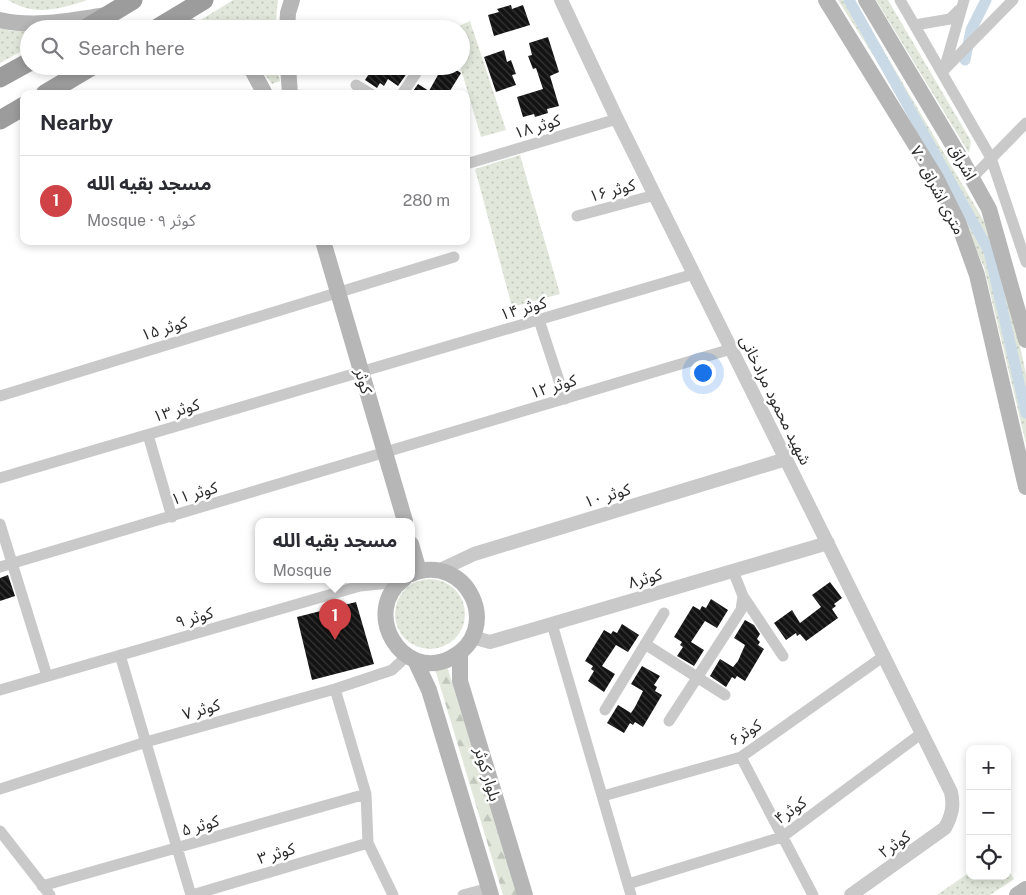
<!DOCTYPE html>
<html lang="en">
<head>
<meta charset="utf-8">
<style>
	body { margin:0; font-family:"Public Sans","Noto Sans Arabic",sans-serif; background:#f7f7f7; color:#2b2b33 }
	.controls { position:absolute; right:15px; bottom:15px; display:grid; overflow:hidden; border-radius:10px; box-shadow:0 2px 8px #0003 }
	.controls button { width:45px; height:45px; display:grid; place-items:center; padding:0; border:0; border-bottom:1px solid #e1e1e2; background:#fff; color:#2b2b33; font:25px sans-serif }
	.you { position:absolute; left:702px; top:372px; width:18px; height:18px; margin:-12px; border:4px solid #fff; border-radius:50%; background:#1a73e8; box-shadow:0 0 0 8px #1a73e833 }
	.badge { display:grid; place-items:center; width:32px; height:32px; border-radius:50%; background:#cf4246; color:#fff; font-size:16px; font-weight:700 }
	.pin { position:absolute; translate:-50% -41px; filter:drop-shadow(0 1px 2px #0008) }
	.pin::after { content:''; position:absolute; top:26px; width:18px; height:15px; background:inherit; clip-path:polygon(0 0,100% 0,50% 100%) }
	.popup { position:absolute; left:255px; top:518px; width:160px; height:65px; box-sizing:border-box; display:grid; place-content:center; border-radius:10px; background:#fff; filter:drop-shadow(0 1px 4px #0005); font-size:16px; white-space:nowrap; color:#7c7c81 }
	.popup b { font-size:19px; color:#2b2b33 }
	.popup::after { content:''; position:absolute; left:50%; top:100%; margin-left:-10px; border:10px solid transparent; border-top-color:#fff }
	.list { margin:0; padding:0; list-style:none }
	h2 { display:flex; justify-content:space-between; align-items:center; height:65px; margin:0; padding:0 20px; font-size:21px }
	h2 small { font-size:16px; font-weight:400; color:#7c7c81 }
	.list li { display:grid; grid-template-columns:32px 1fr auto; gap:15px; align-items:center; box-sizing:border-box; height:90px; padding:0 20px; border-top:1px solid #e1e1e2 }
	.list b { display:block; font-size:19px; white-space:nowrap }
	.list p { margin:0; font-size:16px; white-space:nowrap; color:#7c7c81 }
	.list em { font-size:16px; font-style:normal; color:#7c7c81 }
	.icon { flex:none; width:28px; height:28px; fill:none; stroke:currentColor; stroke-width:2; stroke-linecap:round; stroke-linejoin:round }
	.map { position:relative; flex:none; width:1026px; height:895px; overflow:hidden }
	.search { position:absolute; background:#fff; box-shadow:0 2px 8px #0003; left:20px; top:20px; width:450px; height:55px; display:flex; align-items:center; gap:12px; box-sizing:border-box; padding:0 18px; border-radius:28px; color:#7c7c81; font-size:19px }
	.panel { position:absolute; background:#fff; box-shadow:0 2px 8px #0003; left:20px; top:90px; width:450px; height:155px; border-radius:10px }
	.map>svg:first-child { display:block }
</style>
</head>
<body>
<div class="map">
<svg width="1026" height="895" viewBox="0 0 1026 895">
	<defs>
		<pattern id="grass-dots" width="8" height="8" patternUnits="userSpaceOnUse" patternTransform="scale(1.25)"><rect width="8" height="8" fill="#e1e8db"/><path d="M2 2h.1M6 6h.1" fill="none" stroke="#c1c7bc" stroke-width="1.8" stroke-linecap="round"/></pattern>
		<pattern id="forest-firs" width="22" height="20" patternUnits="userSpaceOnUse" patternTransform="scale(1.25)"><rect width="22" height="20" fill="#e1e8db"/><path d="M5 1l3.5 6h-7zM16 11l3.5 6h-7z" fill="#c1c7bc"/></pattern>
		<pattern id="building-back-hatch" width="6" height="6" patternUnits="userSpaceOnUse" patternTransform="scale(1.25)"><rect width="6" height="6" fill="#131313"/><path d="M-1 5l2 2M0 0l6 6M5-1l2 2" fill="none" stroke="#363636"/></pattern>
	</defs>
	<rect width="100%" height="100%" fill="#fff"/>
	<path fill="url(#grass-dots)" d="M8,0h79c-28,10 -54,16 -79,0z
		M233,0h45l-3,29h-56l-20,-8z
		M838,0h16l134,228 28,99 10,47v70l-42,-177 -39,-86 -60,-107z
		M876,0h12l83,141 -2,12z
		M470,21l36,109 -25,7 -21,-71 1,-37h-9z
		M0,28l12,3 17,-1v17l-29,16z
		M259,66h17l4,15 -8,3z
		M520,155l40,139 -48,13 -37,-138z
		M395 614a35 35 0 1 1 70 0a35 35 0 1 1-70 0Z
		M1007,867l7,12 -24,16h-53l33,-23v4h37z"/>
	<path fill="url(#forest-firs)" d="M447,666l70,229h-14l-68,-226z"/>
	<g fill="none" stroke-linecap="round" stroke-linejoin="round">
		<path stroke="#c9d9e6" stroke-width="11" d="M849,0l140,251 37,162
			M965,60l6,-30 15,-30"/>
	</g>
	<path fill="url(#building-back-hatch)" d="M511,5l1,4 11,-4 7,20 -36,11 -6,-21 11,-3 -2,-3z
		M548,37l11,35 -9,4 9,30 -12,3 1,4 -13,4 -1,-3 -11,3 -6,-20 26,-8 -7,-21 -3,1 -5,-13 4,-1 -3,-12z
		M504,50l3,12 4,-2 5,14 -4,1 4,10 -20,7 -12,-35z
		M374,66h32l4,3 -12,17 -10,-7 -4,7 -4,-3 -3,5 -12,-8z
		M443,66h7l11,7 -13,21h-37l7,-10 11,7z
		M8,575l7,21 -15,5v-23z
		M830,582l12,16 -8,6 2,2 -4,3 6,9 -32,23 -6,-7 -3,2 -1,-3 -10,7 -12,-17 18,-13 8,13 21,-16 -9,-12z
		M711,599l17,11 -11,18 -12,-7 -14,21 13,8 -10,16 -17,-10 6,-9 -3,-2 2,-3 -8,-5 19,-31 7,4 2,-4 4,2z
		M356,602l18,62 -62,16 -15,-63z
		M745,620l9,5 6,9 -3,5 3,3 -2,3 6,4 -19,32 -8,-5 -2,3 -3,-2 -6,10 -16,-11 10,-17 13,8 5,-6 7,-16 -11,-7z
		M622,624l17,11 -11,17 -12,-7 -14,21 13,8 -11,18 -16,-11 6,-10 -3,-2 2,-3 -8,-5 19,-31 7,4 2,-3 4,2z
		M642,666l18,10 -6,9 3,2 -2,4 7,4 -19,32 -8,-5 -2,3 -3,-2 -6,10 -17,-10 11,-18 13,8 4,-6 8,-16 -12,-7z"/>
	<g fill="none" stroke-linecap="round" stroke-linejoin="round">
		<path stroke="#c9c9c9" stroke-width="11" d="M900,0l91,158 35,104
			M915,25l35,-6 9,-9
			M944,70l20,-70
			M943,71l70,-71
			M356,85l15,9
			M402,94l19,-28
			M466,164l151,-45
			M972,178l54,-55
			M577,216l78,-21
			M539,320l26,79
			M0,396l454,-139
			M148,435l24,82
			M0,478l694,-204
			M0,524l47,152
			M0,567l731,-218
			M743,596l40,60
			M552,624l79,271
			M645,644l80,51
			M120,655l71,240
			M335,689l31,105 2,49 25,52
			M0,690l360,-104 39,-4
			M605,710l59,-97
			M669,721l72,-111 2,-14 -10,-25
			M741,757l72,138
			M0,789l146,-47 189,-53 57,-19 15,-14
			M603,796l138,-39 143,-101
			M0,831l50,64
			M628,884l154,-47 140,-104
			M42,886l324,-92
			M192,895l176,-52
			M463,895l26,-7"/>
		<path stroke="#c9c9c9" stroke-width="14" d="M561,0l56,119 334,673c3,14 1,23 -6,36l-94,67
			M440,570l34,-16 312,-95
			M472,637l18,5 338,-99"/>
		<path stroke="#b6b6b6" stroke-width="16" d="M826,0l110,178 22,44 19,53 49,212
			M866,0l97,162 26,47 37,131
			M172,19l25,10
			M0,20c35,8 72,0 107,-5
			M287,29l1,-16 4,-13
			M250,66l15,28
			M288,66l2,28
			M323,241l82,280
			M411,544l8,27
			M404,579c-44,32 -2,104 47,79 53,-27 17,-107 -40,-84
			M460,652v29l65,214
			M415,660l14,30 62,205
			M1017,895l9,-6"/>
		<path stroke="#9c9c9c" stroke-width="19" d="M85,29l48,-29
			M156,29l48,-29
			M0,78l29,-16
			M45,94l47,-28
			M0,120l24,-14"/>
	</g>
	<g text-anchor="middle" stroke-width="5" stroke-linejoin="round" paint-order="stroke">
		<g font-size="16" fill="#2c2c2c" stroke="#fff">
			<text transform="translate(537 126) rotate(-17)" y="6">کوثر ۱۸</text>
			<text transform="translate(963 162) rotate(60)" y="6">اشراق</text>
			<text transform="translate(612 190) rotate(-15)" y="6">کوثر ۱۶</text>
			<text transform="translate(938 190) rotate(62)" y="6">۷۰ متری اشراق</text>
			<text transform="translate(523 308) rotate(-16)" y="6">کوثر ۱۴</text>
			<text transform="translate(164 328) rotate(-17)" y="6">۱۵ کوثر</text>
			<text transform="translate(364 381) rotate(74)" y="6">کوثر</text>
			<text transform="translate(553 386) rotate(-17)" y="6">کوثر ۱۲</text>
			<text transform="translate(776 400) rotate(64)" y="6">شهید محمود مرادخانی</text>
			<text transform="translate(176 410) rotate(-16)" y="6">کوثر ۱۳</text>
			<text transform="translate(194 493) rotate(-16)" y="6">کوثر ۱۱</text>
			<text transform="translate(607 495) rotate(-17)" y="6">کوثر ۱۰</text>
			<text transform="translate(645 578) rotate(-16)" y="6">کوثر۸</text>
			<text transform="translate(194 617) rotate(-16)" y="6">کوثر ۹</text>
			<text transform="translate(201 709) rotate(-16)" y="6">کوثر ۷</text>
			<text transform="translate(745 732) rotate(-32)" y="6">کوثر۶</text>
			<text transform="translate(488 774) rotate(73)" y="6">بلوار کوثر</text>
			<text transform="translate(790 810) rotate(-35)" y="6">کوثر۴</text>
			<text transform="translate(200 825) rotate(-16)" y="6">کوثر ۵</text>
			<text transform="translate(894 844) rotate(-35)" y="6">کوثر۲</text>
			<text transform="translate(276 853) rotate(-17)" y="6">کوثر ۳</text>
		</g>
	</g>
</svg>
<div class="controls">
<button>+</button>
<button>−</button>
<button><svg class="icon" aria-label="locate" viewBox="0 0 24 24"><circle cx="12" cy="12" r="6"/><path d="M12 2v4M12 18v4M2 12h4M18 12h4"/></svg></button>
</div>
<div class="you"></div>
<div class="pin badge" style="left:335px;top:640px">1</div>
<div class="popup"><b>مسجد بقیه الله</b>Mosque</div>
<div class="search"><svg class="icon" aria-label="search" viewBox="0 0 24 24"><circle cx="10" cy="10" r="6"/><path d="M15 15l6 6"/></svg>Search here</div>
<section class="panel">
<h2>Nearby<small></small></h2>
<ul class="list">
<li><span class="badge">1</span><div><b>مسجد بقیه الله</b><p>Mosque · کوثر ۹</p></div><em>280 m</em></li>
</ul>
</section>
</div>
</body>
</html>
